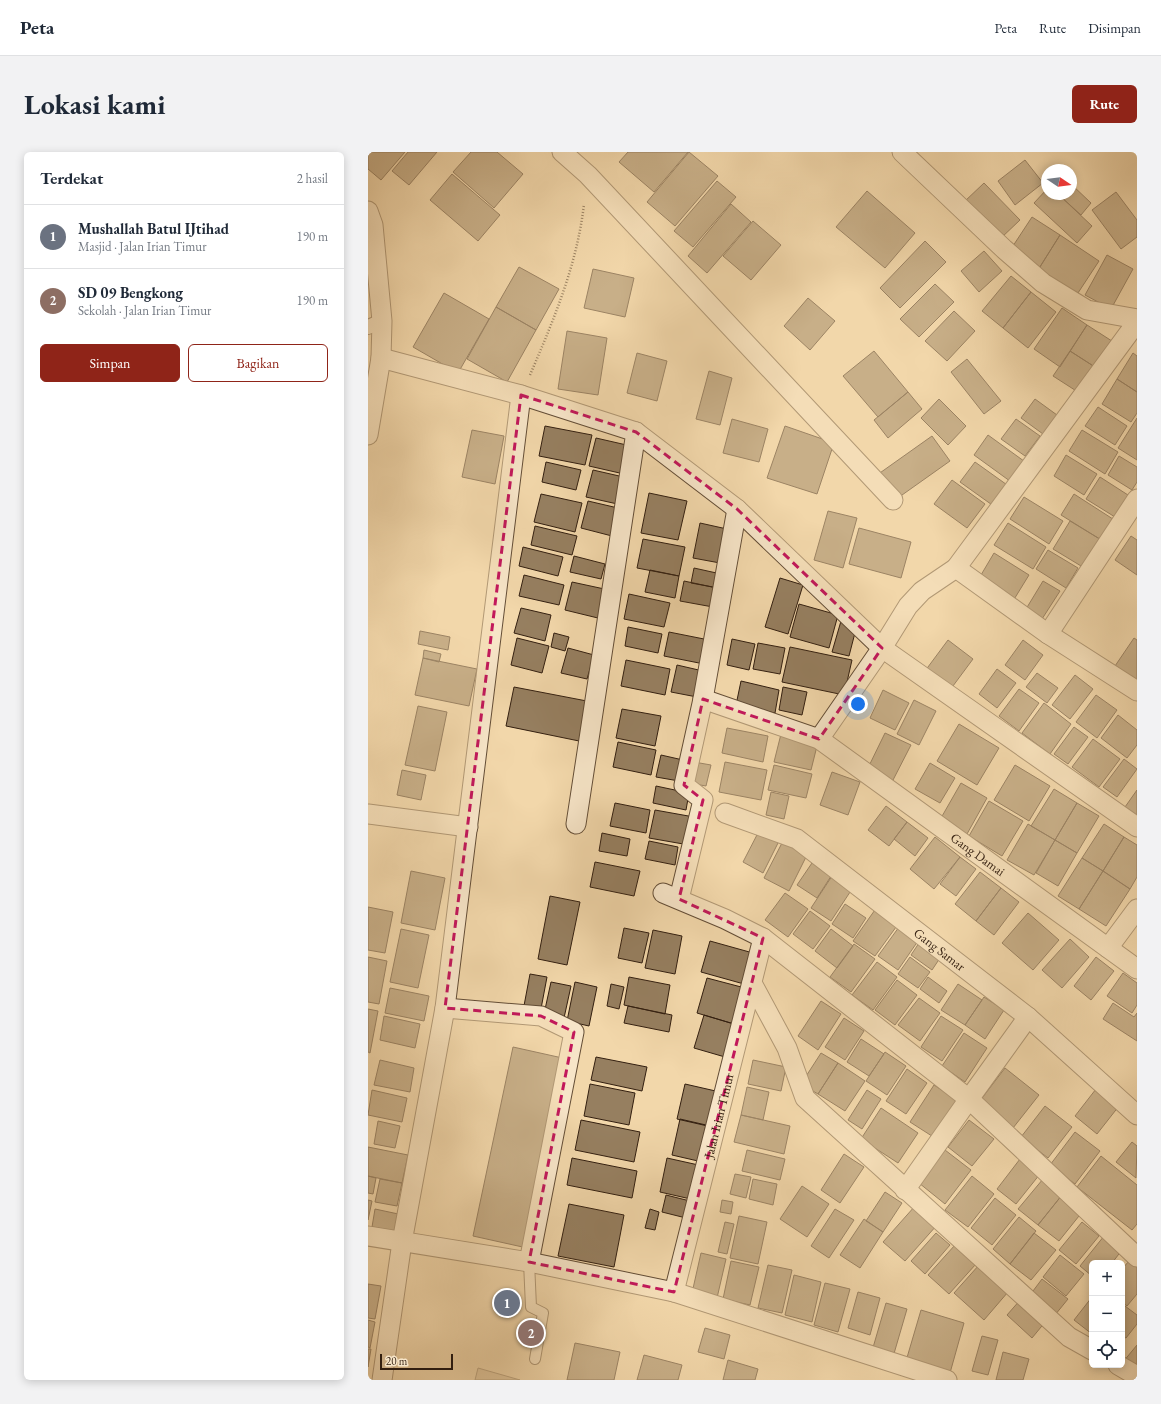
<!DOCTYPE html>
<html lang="id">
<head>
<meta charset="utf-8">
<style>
	body { margin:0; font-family:"EB Garamond",serif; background:#f2f2f3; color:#1f2937 }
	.controls { position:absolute; right:12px; bottom:12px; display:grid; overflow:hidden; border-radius:6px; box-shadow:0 2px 10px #0003 }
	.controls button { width:36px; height:36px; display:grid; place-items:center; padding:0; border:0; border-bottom:1px solid #e0e1e3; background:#fff; color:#1f2937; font:20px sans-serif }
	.compass { position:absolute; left:673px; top:12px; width:36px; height:36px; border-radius:50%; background:#fff; box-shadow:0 2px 10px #0003; rotate:103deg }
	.scale { position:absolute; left:12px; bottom:10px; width:73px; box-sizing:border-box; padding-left:4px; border:2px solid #331f10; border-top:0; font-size:11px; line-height:14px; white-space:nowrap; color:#331f10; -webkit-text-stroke:3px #f7e5c8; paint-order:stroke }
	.you { position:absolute; left:490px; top:552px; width:14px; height:14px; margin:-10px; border:3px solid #fff; border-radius:50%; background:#1a73e8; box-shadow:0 0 0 6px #1a73e833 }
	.badge { display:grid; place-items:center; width:26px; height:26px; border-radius:50%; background:#8f2418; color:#fff; font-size:13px; font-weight:700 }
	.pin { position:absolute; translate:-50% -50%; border:2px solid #fff; box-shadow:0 1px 4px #0006 }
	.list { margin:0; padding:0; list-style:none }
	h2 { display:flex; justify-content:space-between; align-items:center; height:52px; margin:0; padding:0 16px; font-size:17px }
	h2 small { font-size:13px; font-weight:400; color:#747a83 }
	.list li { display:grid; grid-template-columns:26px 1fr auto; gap:12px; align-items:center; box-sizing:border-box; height:64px; padding:0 16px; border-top:1px solid #e0e1e3 }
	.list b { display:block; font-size:15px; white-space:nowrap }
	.list p { margin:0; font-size:13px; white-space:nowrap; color:#747a83 }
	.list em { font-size:13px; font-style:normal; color:#747a83 }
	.actions { display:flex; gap:8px; padding:12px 16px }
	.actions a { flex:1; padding:9px 0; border:1px solid #8f2418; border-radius:6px; text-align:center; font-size:14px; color:#8f2418 }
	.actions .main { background:#8f2418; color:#fff }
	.icon { flex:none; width:22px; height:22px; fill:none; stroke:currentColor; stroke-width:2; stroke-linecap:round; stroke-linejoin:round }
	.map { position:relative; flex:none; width:769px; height:1228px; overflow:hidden; border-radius:6px }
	header { display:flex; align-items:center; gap:24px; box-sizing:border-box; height:56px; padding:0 20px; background:#fff; border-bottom:1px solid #e0e1e3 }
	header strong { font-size:19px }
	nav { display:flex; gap:22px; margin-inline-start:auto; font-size:14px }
	.intro { display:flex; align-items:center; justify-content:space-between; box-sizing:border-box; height:96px; padding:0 24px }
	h1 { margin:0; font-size:28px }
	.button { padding:10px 18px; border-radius:6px; background:#8f2418; color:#fff; font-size:14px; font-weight:700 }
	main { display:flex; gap:24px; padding:0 24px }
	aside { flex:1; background:#fff; border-radius:6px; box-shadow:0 2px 10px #0003 }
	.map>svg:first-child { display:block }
</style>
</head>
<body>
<header>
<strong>Peta</strong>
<nav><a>Peta</a><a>Rute</a><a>Disimpan</a></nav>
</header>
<div class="intro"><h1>Lokasi kami</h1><a class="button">Rute</a></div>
<main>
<aside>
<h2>Terdekat<small>2 hasil</small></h2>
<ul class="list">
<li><span class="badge" style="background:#6b7280">1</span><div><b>Mushallah Batul IJtihad</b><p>Masjid · Jalan Irian Timur</p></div><em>190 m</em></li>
<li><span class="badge" style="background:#8d6e63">2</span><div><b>SD 09 Bengkong</b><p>Sekolah · Jalan Irian Timur</p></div><em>190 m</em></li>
</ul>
<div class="actions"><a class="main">Simpan</a><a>Bagikan</a></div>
</aside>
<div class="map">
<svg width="769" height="1228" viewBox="0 0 769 1228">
	<rect width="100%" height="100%" fill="#f2d7aa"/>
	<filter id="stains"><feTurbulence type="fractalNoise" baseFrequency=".005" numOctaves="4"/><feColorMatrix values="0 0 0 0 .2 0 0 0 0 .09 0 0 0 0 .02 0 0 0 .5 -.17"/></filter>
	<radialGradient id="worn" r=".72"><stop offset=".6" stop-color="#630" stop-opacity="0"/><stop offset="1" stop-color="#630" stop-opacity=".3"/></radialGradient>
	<path fill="#d2b890" stroke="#826c50" d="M110,1216l42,12h-45z"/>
	<path fill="#967f60" stroke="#331f10" d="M0,0h37l-24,28 -13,-11z
		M40,0h29l-28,33 -17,-14z
		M103,0h26l26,22 -29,34 -41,-36z
		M260,0h60l-34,40 -35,-30z
		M321,0l29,24 -43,50 -28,-24z
		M657,8l18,23 -28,22 -17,-24z
		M84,22l48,41 -22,26 -48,-41z
		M349,29l19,16 -43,50 -19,-16z
		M616,31l36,37 -20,19 -36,-37z
		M703,32l20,19 -10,12 -23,-21h13z
		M679,37v5h11l34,32 -15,17 -43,-40z
		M499,39l48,42 -30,35 -49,-41z
		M748,40l21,28v17l-16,12 -29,-39z
		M363,52l20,18 -44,51 -19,-17z
		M664,65l28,18 -22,35 -29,-18z
		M385,69l28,24 -30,35 -28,-24z
		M692,83l39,26 -23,35 -38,-26z
		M557,89l21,21 -46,46 -20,-20z
		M616,99l18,20 -23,21 -18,-21z
		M739,103l26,14 -22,40 -26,-14z
		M151,115l40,22 -23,41 -40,-23z
		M225,117l41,9 -9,39 -41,-9z
		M643,124l20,16 -28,36 -21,-17z
		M567,132l19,18 -35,35 -19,-18z
		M663,140l25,20 -28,36 -25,-20z
		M76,141l45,26 -31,54 -45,-26z
		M440,146l27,23 -25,29 -26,-24z
		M128,155l40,23 -29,52 -40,-23z
		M694,156l25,17 -27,42 -26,-18z
		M586,159l21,20 -28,30 -22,-20z
		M719,173l28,18 -17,26 -28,-18z
		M199,179l40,7 -9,57 -40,-6z
		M506,199l34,41 -30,25 -35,-41z
		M702,199l28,18 -17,25 -28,-18z
		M269,201l30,8 -10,40 -30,-8z
		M765,201l4,3v36l-20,-13z
		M599,207l34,42 -17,13 -33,-42z
		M341,219l23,7 -12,47 -24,-6z
		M749,227l20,13v21l-6,9 -29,-18z
		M540,240l14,17 -34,29 -14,-18z
		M571,247l27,27 -18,19 -27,-27z
		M667,247l22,16 -14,19 -22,-16z
		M730,255l29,19 -12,19 -30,-19z
		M769,266v42l-19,-12z
		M364,267l36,10 -9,33 -36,-9z
		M648,267l24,17 -15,20 -24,-17z
		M177,274l47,9 -7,30 -46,-9z
		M417,274l49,17 -17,51 -50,-16z
		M104,278l32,6 -9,48 -33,-7z
		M714,278l36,22 -13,22 -36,-23z
		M620,283l40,29 -14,20 -40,-29z
		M564,284l18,25 -55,39 -18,-25z
		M228,286l35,8 -7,28 -35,-8z
		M698,303l31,19 -13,21 -30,-19z
		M751,304l18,11v15l-5,8 -24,-15z
		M178,310l35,8 -5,20 -34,-8z
		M607,310l35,25 -15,20 -35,-25z
		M225,318l35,8 -6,27 -36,-8z
		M732,325l28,18 -13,22 -29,-18z
		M584,328l33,24 -18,24 -33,-24z
		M281,341l38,8 -9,39 -37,-7z
		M173,342l41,9 -7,29 -41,-10z
		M706,342l42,27 -13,20 -42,-26z
		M656,345l39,24 -14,23 -39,-25z
		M220,349l30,7 -6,28 -31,-8z
		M460,359l29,7 -14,50 -29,-8z
		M702,369l33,20 -17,28 -33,-20z
		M332,371l27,6 -7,34 -27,-5z
		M640,371l38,24 -13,22 -39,-24z
		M167,374l42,10 -5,19 -41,-10z
		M491,376l52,14 -10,36 -52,-14z
		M763,384l6,4v35l-22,-15z
		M275,387l42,8 -6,29 -42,-8z
		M155,395l40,10 -5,19 -39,-10z
		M680,398l30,18 -12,20 -30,-19z
		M626,401l35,22 -16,26 -35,-21z
		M206,404l31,8 -4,15 -31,-7z
		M326,416l27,6 -3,14 -27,-5z
		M282,418l29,6 -4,22 -30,-6z
		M156,423l40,10 -5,20 -40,-9z
		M412,426l23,7 -15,49 -23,-7z
		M316,429l33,7 -4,19 -33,-6z
		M675,429l17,10 -18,28 -16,-10z
		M204,430l37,8 -7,29 -37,-9z
		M261,442l41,9 -6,24 -40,-8z
		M431,452l39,11 -9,33 -39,-11z
		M153,456l30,7 -6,26 -31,-8z
		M473,469l16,4 -8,31 -17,-4z
		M260,475l34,7 -4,19 -33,-7z
		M52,479l30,6 -2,13 -30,-6z
		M301,480l40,8 -5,24 -40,-8z
		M186,481l15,4 -4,14 -14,-4z
		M149,486l32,8 -7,27 -31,-8z
		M766,486l3,2v42l-22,-16z
		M364,487l23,5 -6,26 -22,-5z
		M580,488l25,19 -23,31 -25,-19z
		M655,488l20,15 -18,25 -20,-15z
		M390,491l27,5 -5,26 -27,-5z
		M422,495l62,13 -8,35 -62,-13z
		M200,496l26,7 -7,24 -26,-6z
		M56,498l17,4 -2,8 -16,-4z
		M55,506l54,11 -8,37 -54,-11z
		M258,508l44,9 -5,26 -44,-9z
		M309,513l26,6 -6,26 -26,-5z
		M629,517l19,14 -19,25 -18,-14z
		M669,521l21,15 -11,15 -21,-16z
		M707,523l18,14 -23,30 -18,-14z
		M373,529l38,9 -4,23 -39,-8z
		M146,535l78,15 -8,40 -78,-16z
		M415,535l24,5 -5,23 -23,-5z
		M651,537l20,14 -20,28 -20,-15z
		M515,538l26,13 -14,27 -25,-12z
		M728,543l21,15 -20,28 -21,-16z
		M546,548l22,11 -17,34 -22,-11z
		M676,551l27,21 -21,30 -28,-21z
		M50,554l29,6 -12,59 -30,-6z
		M254,557l39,7 -6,30 -39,-8z
		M750,563l19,15v15l-10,13 -26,-20z
		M591,572l40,24 -22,37 -40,-24z
		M706,575l14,10 -20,27 -14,-10z
		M359,576l41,8 -5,26 -41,-9z
		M517,581l26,12 -19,37 -25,-12z
		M413,582l37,8 -7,28 -37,-8z
		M725,587l27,20 -21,28 -27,-20z
		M250,590l38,8 -5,25 -38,-8z
		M293,603l22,5 -4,21 -23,-4z
		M756,607l13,10 -20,28 -14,-10z
		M326,610l17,3 -5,21 -17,-3z
		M357,610l42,8 -6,30 -42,-8z
		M562,611l25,15 -15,25 -25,-14z
		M406,613l38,9 -6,24 -38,-8z
		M647,613l35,21 -21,35 -35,-21z
		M34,618l24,5 -5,25 -24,-5z
		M464,620l28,10 -12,33 -28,-10z
		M593,631l26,15 -20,36 -26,-16z
		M288,634l33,7 -3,17 -33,-7z
		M686,637l23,14 -22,37 -24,-14z
		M769,638v26l-12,-9z
		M403,640l18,4 -5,23 -18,-4z
		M621,649l34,20 -21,35 -33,-20z
		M247,651l35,7 -4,23 -36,-7z
		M709,651l22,13 -22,37 -22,-13z
		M518,654l21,16 -18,24 -21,-16z
		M287,658l39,7 -5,28 -40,-7z
		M539,670l21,16 -13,18 -21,-17z
		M660,672l27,16 -21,35 -27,-15z
		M736,672l20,13 -21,34 -21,-13z
		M391,679l20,10 -16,32 -20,-11z
		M234,681l28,6 -3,17 -28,-5z
		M567,685l25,20 -26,32 -24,-20z
		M756,685l13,8v32l-7,12 -27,-18z
		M687,688l22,13 -19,33 -22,-13z
		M281,689l29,6 -3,18 -30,-6z
		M415,689l25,12 -19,38 -25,-13z
		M592,705l16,12 -20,27 -16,-12z
		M714,706l21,13 -24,38 -21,-13z
		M446,708l19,13 -16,25 -20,-13z
		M227,710l45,9 -6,25 -44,-9z
		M43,719l34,7 -10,52 -34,-7z
		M735,719l27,18 -24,37 -27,-17z
		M612,720l21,16 -25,33 -21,-17z
		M466,721l20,13 -23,35 -20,-13z
		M633,736l18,14 -25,33 -18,-14z
		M417,741l23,16 -20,28 -23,-17z
		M182,744l30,6 -13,63 -29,-6z
		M477,752l21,14 -13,20 -21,-14z
		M0,755l25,5 -8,41 -17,-3z
		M509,755l22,16 -24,33 -22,-15z
		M442,759l20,15 -17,23 -20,-15z
		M660,761l31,27 -26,30 -31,-27z
		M531,775l19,14 -20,29 -20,-14z
		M256,776l25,5 -7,30 -24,-5z
		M33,777l28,6 -11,53 -28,-6z
		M463,777l22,17 -16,22 -22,-17z
		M285,778l29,6 -7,38 -30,-6z
		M702,787l19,18 -27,31 -20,-18z
		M342,789l43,12 -9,31 -43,-12z
		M551,791l21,15 -8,12 -21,-15z
		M486,792l21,15 -24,33 -21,-15z
		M0,805l19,4 -8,43 -11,-2z
		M542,805l20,15 -12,16 -20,-14z
		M728,805l18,14 -23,29 -17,-14z
		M509,810l20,15 -24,33 -21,-15z
		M755,821l14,10v22l-5,8 -25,-17z
		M162,822l17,3 -7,37 -17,-3z
		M261,825l41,8 -5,29 -41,-9z
		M560,825l19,14 -8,12 -19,-14z
		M339,826l38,10 -11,36 -37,-11z
		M529,828l20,15 -22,30 -20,-15z
		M183,830l20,4 -7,32 -20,-4z
		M207,830l22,5 -8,39 -22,-5z
		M243,832l13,3 -5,22 -12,-3z
		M590,832l24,16 -17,25 -24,-15z
		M22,836l39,8 -5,25 -39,-8z
		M616,845l20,13 -19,29 -20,-14z
		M551,846l21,15 -20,28 -22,-16z
		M453,849l20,13 -23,36 -20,-14z
		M745,851l21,14 3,-4v28l-34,-22z
		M260,854l44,9 -3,17 -45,-9z
		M0,857l10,2 -8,42 -2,-1z
		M336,863l30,9 -9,33 -31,-9z
		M16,864l36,8 -5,24 -35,-8z
		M573,864l22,14 -21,31 -21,-14z
		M476,866l20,13 -19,29 -20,-13z
		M596,881l23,15 -22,34 -23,-16z
		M493,887l23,15 -15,22 -22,-14z
		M145,895l54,12 -40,189 -54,-12z
		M517,900l21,14 -19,29 -21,-14z
		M453,901l17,10 -20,31 -17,-10z
		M228,905l51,10 -5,24 -51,-11z
		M12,908l34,8 -4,24 -36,-7z
		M385,908l33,7 -5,24 -33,-7z
		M470,911l27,18 -20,30 -27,-17z
		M637,916l34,27 -26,33 -34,-26z
		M539,917l20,14 -21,31 -20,-13z
		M222,932l45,9 -6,32 -45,-9z
		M317,932l35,8 -8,35 -35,-8z
		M566,933l25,16 -24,37 -25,-16z
		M379,935l22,5 -6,28 -22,-5z
		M728,937l23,17 -22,28 -22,-18z
		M4,938l35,8 -5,24 -34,-7z
		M499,938l14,9 -19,30 -14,-9z
		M677,954l27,21 -24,31 -27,-21z
		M513,956l37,25 -20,30 -37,-24z
		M373,963l49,11 -6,28 -50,-12z
		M312,967l26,6 -8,36 -26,-6z
		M213,968l59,12 -6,30 -59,-12z
		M601,968l25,19 -22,27 -24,-19z
		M10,969l22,5 -5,22 -21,-4z
		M707,980l25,19 -25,33 -25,-19z
		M764,990l5,4 -1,32 -20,-16z
		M0,995l40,8 -6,28 -34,-7z
		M379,998l38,9 -5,21 -38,-9z
		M577,998l26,20 -26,34 -26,-21z
		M476,1002l20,13 -24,36 -19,-13z
		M733,1004l36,29v39l-5,6 -55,-43z
		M204,1006l65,13 -5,27 -65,-13z
		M299,1006l36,8 -8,34 -35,-8z
		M652,1007l20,15 -24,30 -19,-15z
		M367,1022l16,3 -5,21 -16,-4z
		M0,1024l8,2 -3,16 -5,-1z
		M604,1024l22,18 -26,33 -23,-17z
		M12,1027l22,4 -5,23 -22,-4z
		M385,1027l24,5 -4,21 -24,-6z
		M675,1027l19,16 -24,30 -20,-16z
		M434,1034l27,18 -22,33 -27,-18z
		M517,1040l17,11 -19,29 -17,-11z
		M298,1043l24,6 -4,17 -24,-6z
		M694,1043l21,16 -24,30 -21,-16z
		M627,1046l21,17 -24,30 -21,-17z
		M0,1048l4,1 -4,19z
		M354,1048l11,2 -2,12 -11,-2z
		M201,1052l55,11 -10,52 -56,-11z
		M547,1054l22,19 -32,36 -22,-19z
		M7,1057l28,6 -4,17 -27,-5z
		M282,1057l9,3 -4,18 -10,-2z
		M467,1057l19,11 -25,38 -18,-12z
		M371,1064l28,6 -9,42 -28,-6z
		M651,1065l17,14 -26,33 -17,-15z
		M496,1067l19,13 -23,36 -20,-13z
		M357,1070l9,2 -7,30 -9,-2z
		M714,1070l17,14 -23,28 -17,-14z
		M568,1081l14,12 -25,29 -14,-13z
		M666,1081l22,17 -25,30 -21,-16z
		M736,1084l18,14 -10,13h-20v13l-12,-10z
		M587,1093l21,19 -27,30 -21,-19z
		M333,1101l25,6 -9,39 -25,-5z
		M692,1103l24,19 -18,22 -23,-19z
		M363,1109l28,6 -9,38 -27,-6z
		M761,1109l8,6v27l-10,12 -5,-4v-33z
		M400,1113l24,5 -10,43 -24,-5z
		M611,1113l29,27 -24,28 -30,-27z
		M426,1123l27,7 -9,40 -27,-7z
		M674,1127l26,20 -13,16 -25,-20z
		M457,1131l25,6 -12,43 -24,-7z
		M0,1132l13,2 -6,33 -7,-1z
		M490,1140l22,6 -10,37 -22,-7z
		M724,1145v37l-18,-14z
		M653,1147l25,22 -14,17 -25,-23z
		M518,1151l21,6 -14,48 -21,-6z
		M757,1154l12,9v9l-11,14 -4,-2v-26z
		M553,1158l43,13 -14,50 -44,-12z
		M0,1168l7,2 -5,26 -2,-1z
		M337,1176l25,7 -6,24 -26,-7z
		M614,1184l16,4 -10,35 -16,-4z
		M207,1191l45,9 -6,28h-47z
		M769,1193v28l-14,-11z
		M0,1197h3l-3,18z
		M635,1200l26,7 -6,21h-27z
		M276,1203l38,10 -4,15h-41z
		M360,1208l30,9 -3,11h-32z"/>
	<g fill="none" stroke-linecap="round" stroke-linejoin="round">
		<defs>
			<path id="service" d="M161,1110l2,45 12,6 -8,46"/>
			<path id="pedestrian" d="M0,175l14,-6"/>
			<g id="minor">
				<path d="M194,0l26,23 305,325"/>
				<path d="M534,0l102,97 39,34 44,27 50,9"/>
				<path d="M0,59l5,14 9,96 -1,37 -13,77"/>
				<path d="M13,206l140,37 -76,613 -43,234 -20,138"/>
				<path d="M153,243l115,37 101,77 145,139 255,179"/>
				<path d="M588,416l181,-246"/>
				<path d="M680,482l89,-135"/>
				<path id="s1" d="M335,547l116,40 318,230"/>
				<path d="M451,587l63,-91 26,-42 14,-15 34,-23 92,66 89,57"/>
				<path id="s2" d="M357,661l72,26 231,178 109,98"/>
				<path d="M0,662l100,13"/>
				<path d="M208,672l60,-392"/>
				<path d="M295,741l62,26 38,19 206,161 59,-82"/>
				<path d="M311,747l24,-99 -19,-15 19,-86 34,-190"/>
				<path d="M740,796l29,-39"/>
				<path d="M384,831l35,65 18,50 264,239 23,13"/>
				<path d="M77,856l96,8 33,16 -45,230"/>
				<path d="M537,1038l64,-91 168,158"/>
				<path d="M0,1084l161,26 145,30 273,88"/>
				<path id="s3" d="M306,1140l89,-354"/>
				<path d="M750,1213l19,11"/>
			</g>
		</defs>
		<use href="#service" stroke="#634d36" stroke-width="12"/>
		<use href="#pedestrian" stroke="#634d36" stroke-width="16"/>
		<use href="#minor" stroke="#634d36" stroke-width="21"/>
		<path stroke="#331f10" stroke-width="2.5" stroke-dasharray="1 2" stroke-linecap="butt" d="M162,223c24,-56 47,-110 54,-171"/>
		<use href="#service" stroke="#f7e5c8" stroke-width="10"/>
		<use href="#pedestrian" stroke="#f7e5c8" stroke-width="14"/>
		<use href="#minor" stroke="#f7e5c8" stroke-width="19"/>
	</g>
	<path d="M0 0H769V1228H0ZM153,243l115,37 101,77 145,139 -63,91 -116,-40 -19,86 19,15 -24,99 84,39 -89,354 -145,-30 45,-230 -33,-16 -96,-8z" fill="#f2d7aa" fill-opacity=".55" fill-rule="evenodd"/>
	<path fill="none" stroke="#c2185b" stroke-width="3" stroke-dasharray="8 5" stroke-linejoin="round" d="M153,243l115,37 101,77 145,139 -63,91 -116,-40 -19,86 19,15 -24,99 84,39 -89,354 -145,-30 45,-230 -33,-16 -96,-8z"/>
	<g text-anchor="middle" stroke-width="3" stroke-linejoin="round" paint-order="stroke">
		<g font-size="13" fill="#331f10" stroke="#f7e5c8">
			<text dy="5" stroke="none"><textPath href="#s1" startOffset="319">Gang Damai</textPath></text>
			<text dy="5" stroke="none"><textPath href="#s2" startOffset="257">Gang Samar</textPath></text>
			<text dy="5" stroke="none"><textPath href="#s3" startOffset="182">Jalan Irian Timur</textPath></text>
		</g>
	</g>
	<rect width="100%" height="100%" filter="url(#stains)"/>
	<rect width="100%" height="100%" fill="url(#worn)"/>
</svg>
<div class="controls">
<button>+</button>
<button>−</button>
<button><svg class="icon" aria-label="locate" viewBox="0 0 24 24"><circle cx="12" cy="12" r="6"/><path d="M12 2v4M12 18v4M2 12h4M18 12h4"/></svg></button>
</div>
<svg class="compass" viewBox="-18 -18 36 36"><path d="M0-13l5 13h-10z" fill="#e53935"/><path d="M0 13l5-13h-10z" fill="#747a83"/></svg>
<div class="scale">20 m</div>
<div class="you"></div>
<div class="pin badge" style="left:139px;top:1151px;background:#6b7280">1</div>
<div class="pin badge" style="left:163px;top:1181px;background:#8d6e63">2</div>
</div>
</main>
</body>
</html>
